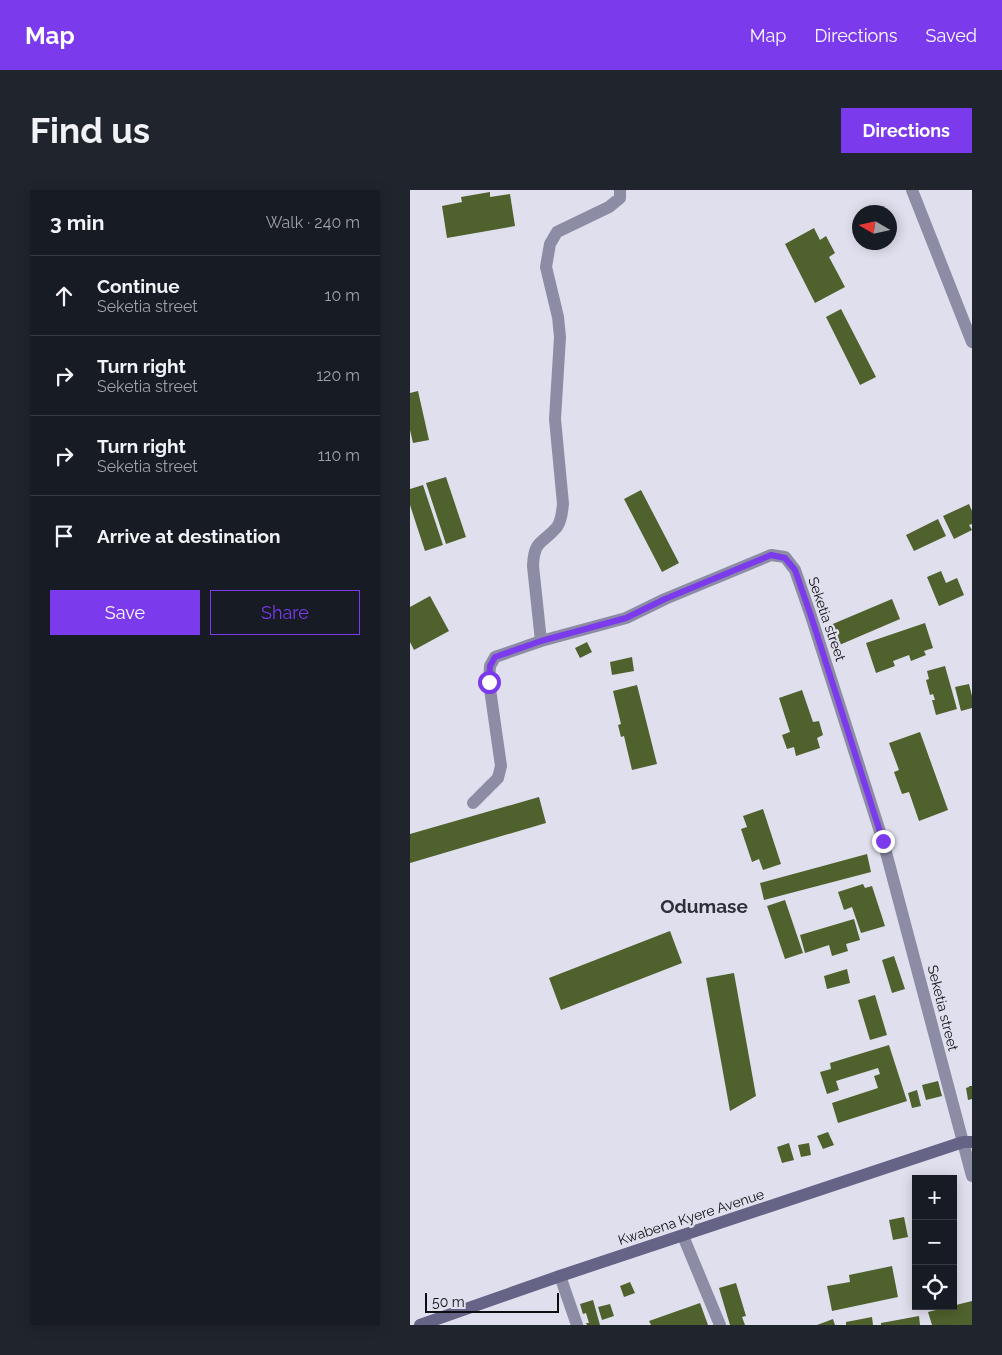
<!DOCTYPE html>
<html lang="en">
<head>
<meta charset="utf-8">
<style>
	body { margin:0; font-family:Raleway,sans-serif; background:#20242c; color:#f1f3f6 }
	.controls { position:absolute; right:15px; bottom:15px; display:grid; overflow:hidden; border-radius:0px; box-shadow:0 2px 12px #0003 }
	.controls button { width:45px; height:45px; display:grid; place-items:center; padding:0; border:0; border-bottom:1px solid #363941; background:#171b24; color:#f1f3f6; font:25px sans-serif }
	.compass { position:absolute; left:442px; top:15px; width:45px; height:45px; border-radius:50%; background:#171b24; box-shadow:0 2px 12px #0003; rotate:279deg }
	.scale { position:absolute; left:15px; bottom:12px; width:134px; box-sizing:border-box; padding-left:5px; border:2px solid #0e0e12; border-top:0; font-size:14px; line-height:18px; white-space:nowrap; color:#0e0e12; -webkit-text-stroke:4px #e0dfed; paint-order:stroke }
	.stop { position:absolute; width:15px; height:15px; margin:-11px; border:4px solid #7c3aed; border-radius:50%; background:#fff }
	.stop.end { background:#7c3aed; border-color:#fff; box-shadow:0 1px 5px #0008 }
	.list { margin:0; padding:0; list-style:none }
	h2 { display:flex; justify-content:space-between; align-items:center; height:65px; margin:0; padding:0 20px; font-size:21px }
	h2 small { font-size:16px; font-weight:400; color:#9ea1a6 }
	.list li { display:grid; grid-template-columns:32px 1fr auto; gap:15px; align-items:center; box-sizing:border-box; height:80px; padding:0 20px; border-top:1px solid #363941 }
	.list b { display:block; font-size:19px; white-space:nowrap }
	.list p { margin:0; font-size:16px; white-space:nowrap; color:#9ea1a6 }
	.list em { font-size:16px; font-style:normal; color:#9ea1a6 }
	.actions { display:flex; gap:10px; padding:15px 20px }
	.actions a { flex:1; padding:11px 0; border:1px solid #7c3aed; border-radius:0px; text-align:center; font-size:18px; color:#7c3aed }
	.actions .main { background:#7c3aed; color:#fff }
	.icon { flex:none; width:28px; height:28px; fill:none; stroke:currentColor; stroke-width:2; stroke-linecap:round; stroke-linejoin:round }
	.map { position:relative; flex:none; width:562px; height:1135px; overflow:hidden; border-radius:0px }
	header { display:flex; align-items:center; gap:30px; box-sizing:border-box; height:70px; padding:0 25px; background:#7c3aed; color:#fff }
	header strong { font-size:24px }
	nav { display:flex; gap:28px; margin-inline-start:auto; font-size:18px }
	.intro { display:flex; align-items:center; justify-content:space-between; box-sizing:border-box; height:120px; padding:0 30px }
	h1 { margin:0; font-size:35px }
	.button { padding:12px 22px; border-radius:0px; background:#7c3aed; color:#fff; font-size:18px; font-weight:700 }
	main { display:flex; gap:30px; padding:0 30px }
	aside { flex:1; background:#171b24; border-radius:0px; box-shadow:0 2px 12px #0003 }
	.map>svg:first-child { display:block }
</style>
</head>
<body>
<header>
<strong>Map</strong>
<nav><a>Map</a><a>Directions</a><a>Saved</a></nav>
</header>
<div class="intro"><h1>Find us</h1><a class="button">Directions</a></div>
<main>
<aside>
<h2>3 min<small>Walk · 240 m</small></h2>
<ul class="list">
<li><svg class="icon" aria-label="ahead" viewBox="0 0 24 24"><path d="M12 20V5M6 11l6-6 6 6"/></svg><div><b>Continue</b><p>Seketia street</p></div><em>10 m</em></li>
<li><svg class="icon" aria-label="right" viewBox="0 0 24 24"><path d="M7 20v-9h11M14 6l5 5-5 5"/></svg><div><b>Turn right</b><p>Seketia street</p></div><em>120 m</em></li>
<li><svg class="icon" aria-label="right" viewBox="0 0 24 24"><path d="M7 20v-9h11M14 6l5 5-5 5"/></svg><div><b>Turn right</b><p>Seketia street</p></div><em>110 m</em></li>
<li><svg class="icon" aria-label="arrive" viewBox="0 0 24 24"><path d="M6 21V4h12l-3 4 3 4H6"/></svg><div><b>Arrive at destination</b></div></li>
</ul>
<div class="actions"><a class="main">Save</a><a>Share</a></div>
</aside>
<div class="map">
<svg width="562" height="1135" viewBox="0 0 562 1135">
	<rect width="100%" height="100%" fill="#e0dfed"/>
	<path fill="#4f612c" d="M80,2v5l20,-3 5,32 -68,12 -5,-32 20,-4 -1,-5z
		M404,38l6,12 6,-4 9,17 -6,4 16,30 -30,16 -30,-59z
		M431,119l35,68 -16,8 -34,-68z
		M8,201l11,49 -16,3 -3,-13v-37z
		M36,287l20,60 -20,7 -20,-61z
		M13,295l20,60 -18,6 -15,-46v-16z
		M231,300l38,73 -17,9 -38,-73z
		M559,314l3,7v13l-3,1 3,5 -18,9 -11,-23z
		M528,329l8,17 -32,15 -8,-16z
		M531,381l5,12 11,-5 7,17 -25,11 -12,-29z
		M20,406l19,35 -35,19 -4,-8v-35z
		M482,409l8,20 -63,27 -9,-20z
		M515,433l8,25 -9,3 2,4 -15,6 -2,-6 -16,6 2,5 -19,7 -10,-30z
		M177,452l5,10 -12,6 -5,-10z
		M222,467l2,14 -22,4 -2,-13z
		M535,476l12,43 -21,6 -4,-15h3l-2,-6 -3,1 -4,-15 3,-1 -2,-8z
		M559,494l3,12v12l-11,3 -6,-24z
		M227,495l20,79 -25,6 -8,-34 -3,1 -3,-12 3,-1 -8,-33z
		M392,500l11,32 6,-1 4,14 -6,3 3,10 -24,8 -2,-9 -7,2 -5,-14 8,-3 -11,-34z
		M510,542l28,78 -29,11 -10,-29 -7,2 -8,-22 5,-2 -10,-27z
		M129,607l7,26 -136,40v-29z
		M353,619l18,55 -18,6 -4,-11 -7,3 -11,-33 6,-2 -4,-11z
		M457,664l4,18 -107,28 -4,-17z
		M453,694l2,4 7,-2 13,40 -24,7 -9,-26 -8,3 -6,-18z
		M375,710l18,53 -18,6 -18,-53z
		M444,729l6,21 -14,4 2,7 -16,5 -3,-11 -24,8 -5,-18z
		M260,741l12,32 -121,47 -12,-32z
		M484,766l11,33 -13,4 -10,-33z
		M437,779l3,14 -23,6 -3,-13z
		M324,783l22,123 -26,15 -24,-133z
		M465,805l12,40 -17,5 -12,-40z
		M479,855l18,56 -69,22 -6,-20 46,-15 -4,-12 6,-2 -2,-6 -42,13 3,9 -12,4 -7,-22 11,-3 -1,-6z
		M528,891l4,15 -16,4 -4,-15z
		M559,896h3v13l-4,1 -2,-12 3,-1z
		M507,900l4,16 -9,2 -4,-15z
		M418,942l6,13 -11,4 -6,-13z
		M379,953l5,17 -12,3 -5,-16z
		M399,953l2,12 -10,2 -3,-12z
		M494,1027l4,20 -15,3 -4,-20z
		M482,1076l6,31 -66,14 -5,-25 23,-4 -1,-7z
		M220,1092l5,11 -11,4 -4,-11z
		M326,1093l10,33 -4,1 3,8h-15l-11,-37z
		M183,1110l7,25h-13l-1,-2h3l-3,-10 -3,1 -3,-10z
		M562,1111v24h-40l-4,-13z
		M290,1113l8,22h-57l-2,-4z
		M200,1114l4,12 -12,4 -4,-13z
		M509,1126l1,9h-39v-2z
		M462,1127l1,8h-27v-3z
		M423,1129l2,6h-18z"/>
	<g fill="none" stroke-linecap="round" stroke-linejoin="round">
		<path stroke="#8d8ca5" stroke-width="12" d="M502,0l60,152
			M131,451l-8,-75c1,-27 10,-22 24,-39 5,-7 5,-16 6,-23l-8,-85 5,-82 -2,-20 -12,-50 4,-23 7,-12 52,-25 11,-9v-8
			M63,613l25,-25 3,-12 -12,-84 1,-16 5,-9 46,-16 85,-23 39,-19 106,-44 14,2 10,13 16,46 72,225 89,335
			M273,1046l37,89
			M150,1086l17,49"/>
		<path stroke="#656386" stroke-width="12" d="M10,1135l140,-49 403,-134h9"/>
	</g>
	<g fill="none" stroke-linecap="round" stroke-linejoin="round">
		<path stroke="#7c3aed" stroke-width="6" d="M79,492l1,-16 5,-9 46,-16 85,-23 39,-19 106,-44 14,3 10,12 16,46 72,225"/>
	</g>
	<g text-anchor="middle" stroke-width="5" stroke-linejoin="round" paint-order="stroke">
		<g font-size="14" fill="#0e0e12" stroke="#e0dfed">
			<text transform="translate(417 429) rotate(71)" y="5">Seketia street</text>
			<text transform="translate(533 818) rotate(76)" y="5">Seketia street</text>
			<text transform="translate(281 1027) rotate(-18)" y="5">Kwabena Kyere Avenue</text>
		</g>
		<g font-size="19" font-weight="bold" fill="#2f2f39" stroke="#e0dfed">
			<text x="294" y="723">Odumase</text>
		</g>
	</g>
</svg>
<div class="controls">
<button>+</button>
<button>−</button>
<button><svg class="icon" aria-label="locate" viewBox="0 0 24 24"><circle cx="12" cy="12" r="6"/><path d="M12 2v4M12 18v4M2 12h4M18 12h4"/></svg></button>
</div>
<svg class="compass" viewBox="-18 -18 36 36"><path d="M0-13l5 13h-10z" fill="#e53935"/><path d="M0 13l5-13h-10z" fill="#9ea1a6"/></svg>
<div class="scale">50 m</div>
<div class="stop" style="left:79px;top:492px"></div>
<div class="stop end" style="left:473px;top:651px"></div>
</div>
</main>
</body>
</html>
